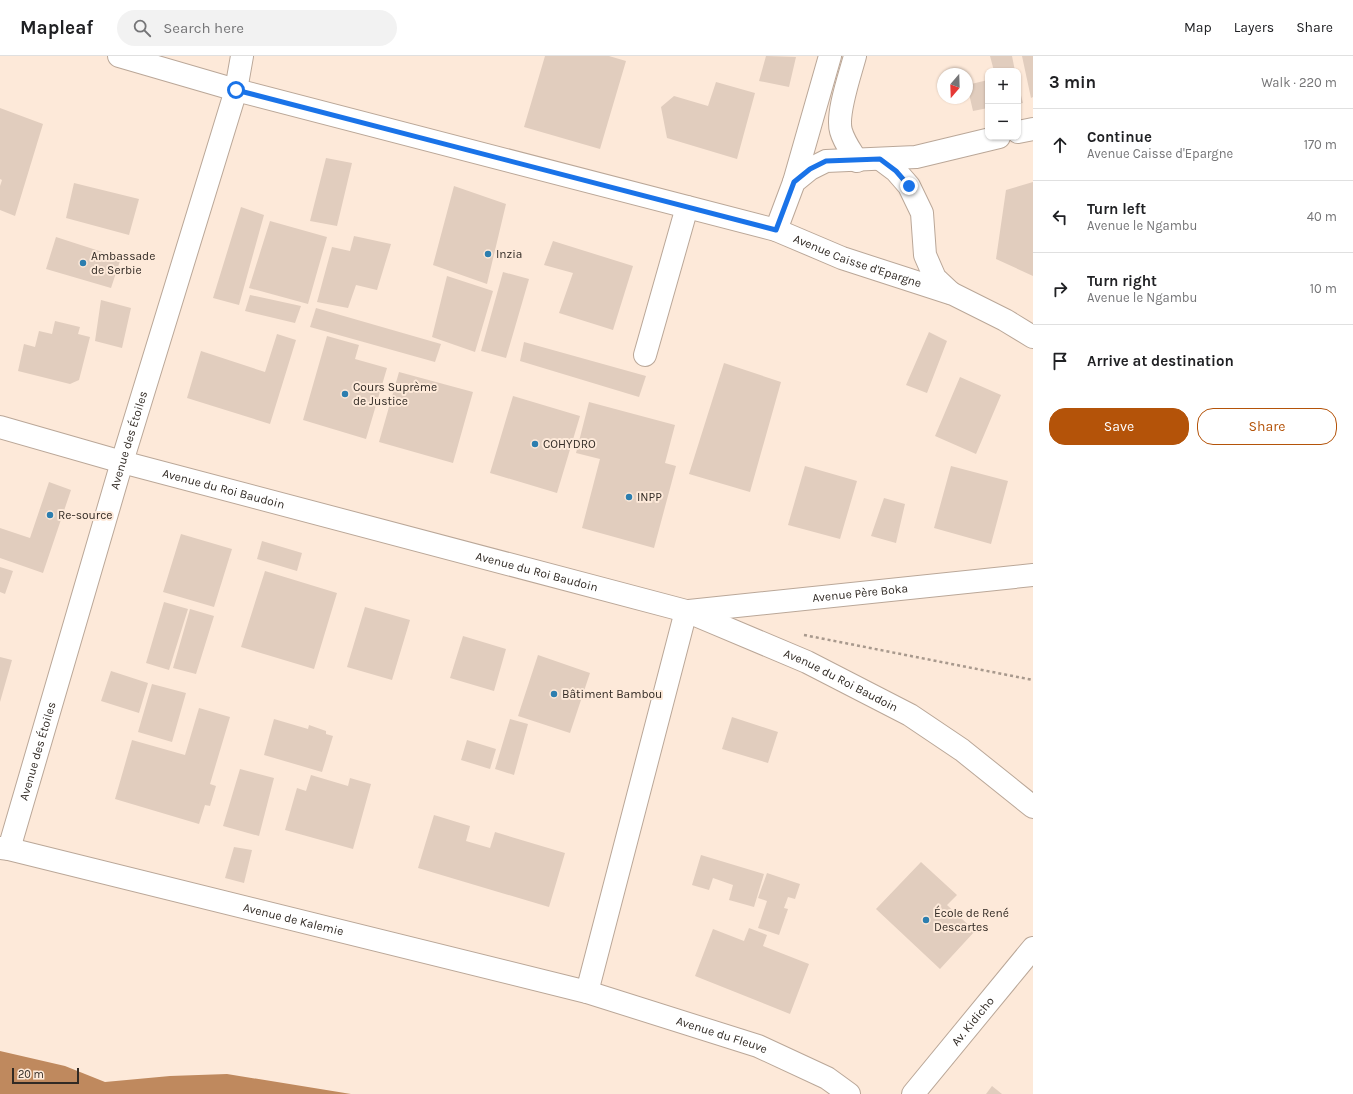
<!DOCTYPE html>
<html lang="en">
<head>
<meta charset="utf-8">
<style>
	body { margin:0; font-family:Karla,sans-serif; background:#f2f2f2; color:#202124 }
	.controls { position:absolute; right:12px; top:12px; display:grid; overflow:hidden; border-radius:8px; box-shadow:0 1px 3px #0004 }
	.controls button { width:36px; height:36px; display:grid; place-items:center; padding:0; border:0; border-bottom:1px solid #e0e0e0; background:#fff; color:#202124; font:20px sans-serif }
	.compass { position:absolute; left:937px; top:12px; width:36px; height:36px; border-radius:50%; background:#fff; box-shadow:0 1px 3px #0004; rotate:199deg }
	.scale { position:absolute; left:12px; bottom:10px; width:67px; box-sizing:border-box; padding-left:4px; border:2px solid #312a24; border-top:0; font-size:11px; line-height:14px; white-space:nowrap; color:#312a24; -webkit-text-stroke:3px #fde9d9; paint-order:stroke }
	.stop { position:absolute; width:12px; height:12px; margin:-9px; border:3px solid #1a73e8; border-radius:50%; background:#fff }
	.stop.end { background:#1a73e8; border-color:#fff; box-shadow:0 1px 4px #0008 }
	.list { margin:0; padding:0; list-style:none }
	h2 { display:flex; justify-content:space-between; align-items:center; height:52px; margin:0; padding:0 16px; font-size:17px }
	h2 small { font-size:13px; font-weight:400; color:#757577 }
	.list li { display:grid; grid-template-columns:26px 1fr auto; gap:12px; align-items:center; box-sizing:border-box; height:72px; padding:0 16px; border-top:1px solid #e0e0e0 }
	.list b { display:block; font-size:15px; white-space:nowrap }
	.list p { margin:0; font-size:13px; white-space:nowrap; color:#757577 }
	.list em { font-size:13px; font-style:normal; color:#757577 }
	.actions { display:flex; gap:8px; padding:12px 16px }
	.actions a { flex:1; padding:9px 0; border:1px solid #b45309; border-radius:16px; text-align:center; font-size:14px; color:#b45309 }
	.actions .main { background:#b45309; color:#fff }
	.icon { flex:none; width:22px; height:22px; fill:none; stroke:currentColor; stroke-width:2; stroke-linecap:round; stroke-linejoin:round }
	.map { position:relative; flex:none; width:1033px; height:1038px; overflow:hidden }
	header { display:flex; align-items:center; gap:24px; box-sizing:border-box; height:56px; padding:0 20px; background:#fff; border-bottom:1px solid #e0e0e0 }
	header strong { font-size:19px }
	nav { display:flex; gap:22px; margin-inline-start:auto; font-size:14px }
	.search { width:280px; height:36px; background:#f2f2f2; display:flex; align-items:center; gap:10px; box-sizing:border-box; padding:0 14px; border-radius:22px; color:#757577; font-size:15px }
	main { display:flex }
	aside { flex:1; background:#fff }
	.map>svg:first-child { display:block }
</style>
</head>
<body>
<header>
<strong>Mapleaf</strong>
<div class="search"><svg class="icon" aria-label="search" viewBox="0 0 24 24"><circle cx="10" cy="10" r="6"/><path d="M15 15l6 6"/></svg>Search here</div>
<nav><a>Map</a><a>Layers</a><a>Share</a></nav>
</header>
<main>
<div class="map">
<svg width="1033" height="1038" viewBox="0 0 1033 1038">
	<rect width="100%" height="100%" fill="#fde9d9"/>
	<path fill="#bf895e" d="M0,995l65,15 40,16 65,-6 57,-2 124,20h-351z"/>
	<path fill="#e1cdbe" d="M545,0h64l17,5 -26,88 -76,-22z
		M766,0l30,1 -7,30 -30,-6z
		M990,0h22l3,15h-21z
		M1022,0h11v41l-2,1z
		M988,24v28l-15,3 -6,-26z
		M716,26l39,11 -18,66 -70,-21 -6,-31 13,-11 34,10z
		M1018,28l5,19 -5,1z
		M0,52l43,16 -28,92 -15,-6v-24l2,-6 -2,-1z
		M326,102l26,5 -15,63 -27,-5z
		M1033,126v94l-37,-17 10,-69z
		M74,127l65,16 -10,36 -63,-17z
		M454,130l52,18 -19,80 -54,-19z
		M241,151l23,8 -25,90 -26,-7z
		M270,165l57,16 -19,67 -59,-16z
		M354,180l37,8 -14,46 -21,-5 -8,23 -31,-6 15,-55 18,4z
		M56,181l65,21 -10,30 -65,-19z
		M553,185l80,25 -20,64 -54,-17 14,-40 -29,-8z
		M503,216l26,7 -23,79 -25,-7z
		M447,220l46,15 -18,61 -43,-15z
		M250,239l51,11 -6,17 -50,-12z
		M101,244l30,8 -9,40 -27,-7z
		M316,252l125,36 -6,18 -125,-35z
		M55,265l25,6 -2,7 12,3 -11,43 -9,4 -52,-13 6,-27 11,3 4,-16 13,3z
		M929,276l18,9 -20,52 -21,-8z
		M277,278l19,6 -26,84 -83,-26 14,-47 64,21z
		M327,280l32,9 -4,14 32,9 -21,71 -63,-19z
		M524,286l122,34 -7,21 -119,-36z
		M724,307l57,19 -31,110 -61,-18z
		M399,316l74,20 -20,71 -74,-21z
		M960,321l41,18 -25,59 -41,-18z
		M513,340l67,20 -23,77 -67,-20z
		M589,346l86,23 -10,38 11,3 -22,82 -72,-20 18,-69 -24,-6z
		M805,410l52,15 -17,58 -52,-14z
		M951,410l57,15 -17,63 -57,-16z
		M49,426l22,8 -28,83 -43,-15v-30l30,10z
		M884,442l21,6 -9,39 -25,-7z
		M181,478l51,15 -18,58 -51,-15z
		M262,485l40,12 -5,18 -40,-12z
		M0,511l13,4 -8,23 -5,-2z
		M265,515l72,22 -23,76 -73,-22z
		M164,546l24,7 -19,61 -23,-7z
		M365,551l45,13 -18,60 -45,-13z
		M190,553l24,7 -18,58 -23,-6z
		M463,580l43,13 -12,42 -44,-13z
		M538,599l52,18 -20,60 -52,-17z
		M0,601l12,3 -12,42z
		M111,615l37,12 -9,30 -38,-12z
		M152,628l34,9 -14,49 -34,-10z
		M199,652l31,9 -20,67 6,2 -6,20 -5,-1 -6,19 -84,-25 17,-59 53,15z
		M732,661l46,15 -10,31 -46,-14z
		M274,663l34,10 1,-4 17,6v3l7,2 -11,36 -58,-17z
		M510,663l18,5 -14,51 -19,-6z
		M467,684l29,9 -6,20 -29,-9z
		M240,713l34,9 -15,58 -36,-10z
		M311,719l37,11 2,-8 21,6 -18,65 -68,-19 12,-42 9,3z
		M434,759l36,11 -4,15 24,7 5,-16 70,21 -16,54 -131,-39z
		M234,791l18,3 -8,33 -19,-5z
		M701,799l63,19 -10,33 -25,-7 4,-15 -20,-7 -4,12 -17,-5z
		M921,806l36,33 -10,10 28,26 -35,38 -64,-60z
		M767,817l33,11 -5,15 -7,-2 -4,11 4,1 -9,26 -21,-7 9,-27 -9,-3z
		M749,872l18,7 -4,11 46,18 -19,50 -95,-38 18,-47 31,12z
		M992,1030l10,8h-16z"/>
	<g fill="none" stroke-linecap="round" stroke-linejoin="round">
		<defs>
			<g id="minor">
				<path id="s1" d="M119,0l117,34 540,140 66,28 111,36 52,26 28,17"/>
				<path d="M855,0c-5,19 -19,58 -14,75 3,11 10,20 16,30"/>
				<path d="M1018,76l15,-3"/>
				<path d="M880,103l16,12 13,15 13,27 3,42 10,23 16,15"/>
				<path d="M794,126l36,-126"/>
				<path d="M776,174l18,-48 16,-13 16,-8 90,-4 83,-20"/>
				<path d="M645,299l42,-148"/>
				<path id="s2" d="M0,371l122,35 564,149 121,51 103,53 52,35 71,57"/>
				<path id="s3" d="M689,555l344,-36"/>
				<path id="s4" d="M0,792l9,1 578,143 171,54 69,32 22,16"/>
				<path id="s5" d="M9,793l113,-387 114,-372 6,-34"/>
				<path d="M587,936l99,-381"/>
				<path id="s6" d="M913,1038l120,-146"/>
			</g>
		</defs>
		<use href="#minor" stroke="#baa798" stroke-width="24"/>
		<path stroke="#a8998d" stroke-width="2.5" stroke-dasharray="3 3" stroke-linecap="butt" d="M804,579l229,45"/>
		<use href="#minor" stroke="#fff" stroke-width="22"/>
	</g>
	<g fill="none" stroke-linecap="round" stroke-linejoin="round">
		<path stroke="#1a73e8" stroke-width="5" d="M236,34l540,140 18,-48 16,-13 16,-8 54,-2 16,12 13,15"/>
	</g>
	<g fill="#2c7eaf" stroke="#fde9d9" stroke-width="1.5">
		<circle cx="488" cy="198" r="4"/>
		<circle cx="83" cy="207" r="4"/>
		<circle cx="345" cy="338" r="4"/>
		<circle cx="535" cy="388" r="4"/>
		<circle cx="629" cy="441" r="4"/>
		<circle cx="50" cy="459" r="4"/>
		<circle cx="554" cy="638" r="4"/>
		<circle cx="926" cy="864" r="4"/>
	</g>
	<g text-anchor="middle" stroke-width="4" stroke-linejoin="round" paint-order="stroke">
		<g font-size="12" fill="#312a24" stroke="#fde9d9" text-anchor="start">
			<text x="496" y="202">Inzia</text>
			<text x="91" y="204">Ambassade<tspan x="91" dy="14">de Serbie</tspan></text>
			<text x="353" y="335">Cours Suprème<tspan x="353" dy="14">de Justice</tspan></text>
			<text x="543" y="392">COHYDRO</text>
			<text x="637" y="445">INPP</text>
			<text x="58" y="463">Re-source</text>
			<text x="562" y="642">Bâtiment Bambou</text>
			<text x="934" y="861">École de René<tspan x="934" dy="14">Descartes</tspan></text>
		</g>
		<g font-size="12" fill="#312a24" stroke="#fde9d9">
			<text dy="4" stroke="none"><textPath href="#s1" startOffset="767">Avenue Caisse d'Epargne</textPath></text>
			<text dy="4" stroke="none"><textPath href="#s5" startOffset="426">Avenue des Étoiles</textPath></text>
			<text dy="4" stroke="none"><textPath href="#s2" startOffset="232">Avenue du Roi Baudoin</textPath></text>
			<text dy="4" stroke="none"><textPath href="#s2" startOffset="556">Avenue du Roi Baudoin</textPath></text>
			<text dy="4" stroke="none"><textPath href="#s3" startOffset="172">Avenue Père Boka</textPath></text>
			<text dy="4" stroke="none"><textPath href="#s2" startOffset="880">Avenue du Roi Baudoin</textPath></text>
			<text dy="4" stroke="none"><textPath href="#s5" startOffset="102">Avenue des Étoiles</textPath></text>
			<text dy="4" stroke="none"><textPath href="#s4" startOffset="302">Avenue de Kalemie</textPath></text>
			<text dy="4" stroke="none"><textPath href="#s6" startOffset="94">Av. Kidicho</textPath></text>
			<text dy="4" stroke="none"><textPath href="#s4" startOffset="746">Avenue du Fleuve</textPath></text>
		</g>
	</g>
</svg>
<div class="controls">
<button>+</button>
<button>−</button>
</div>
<svg class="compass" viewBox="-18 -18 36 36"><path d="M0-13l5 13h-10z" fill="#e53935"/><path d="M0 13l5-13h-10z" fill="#757577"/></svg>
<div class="scale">20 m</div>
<div class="stop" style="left:236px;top:34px"></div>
<div class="stop end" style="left:909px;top:130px"></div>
</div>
<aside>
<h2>3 min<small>Walk · 220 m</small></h2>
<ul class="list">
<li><svg class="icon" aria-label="ahead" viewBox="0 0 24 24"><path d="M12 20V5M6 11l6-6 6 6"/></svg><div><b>Continue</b><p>Avenue Caisse d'Epargne</p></div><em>170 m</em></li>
<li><svg class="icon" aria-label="left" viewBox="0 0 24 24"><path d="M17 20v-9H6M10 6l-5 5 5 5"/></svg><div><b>Turn left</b><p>Avenue le Ngambu</p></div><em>40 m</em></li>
<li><svg class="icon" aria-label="right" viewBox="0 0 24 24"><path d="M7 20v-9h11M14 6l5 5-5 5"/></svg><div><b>Turn right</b><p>Avenue le Ngambu</p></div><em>10 m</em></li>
<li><svg class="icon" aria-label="arrive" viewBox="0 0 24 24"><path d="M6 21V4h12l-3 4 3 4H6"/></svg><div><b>Arrive at destination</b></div></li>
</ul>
<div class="actions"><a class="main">Save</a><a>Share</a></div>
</aside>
</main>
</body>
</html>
